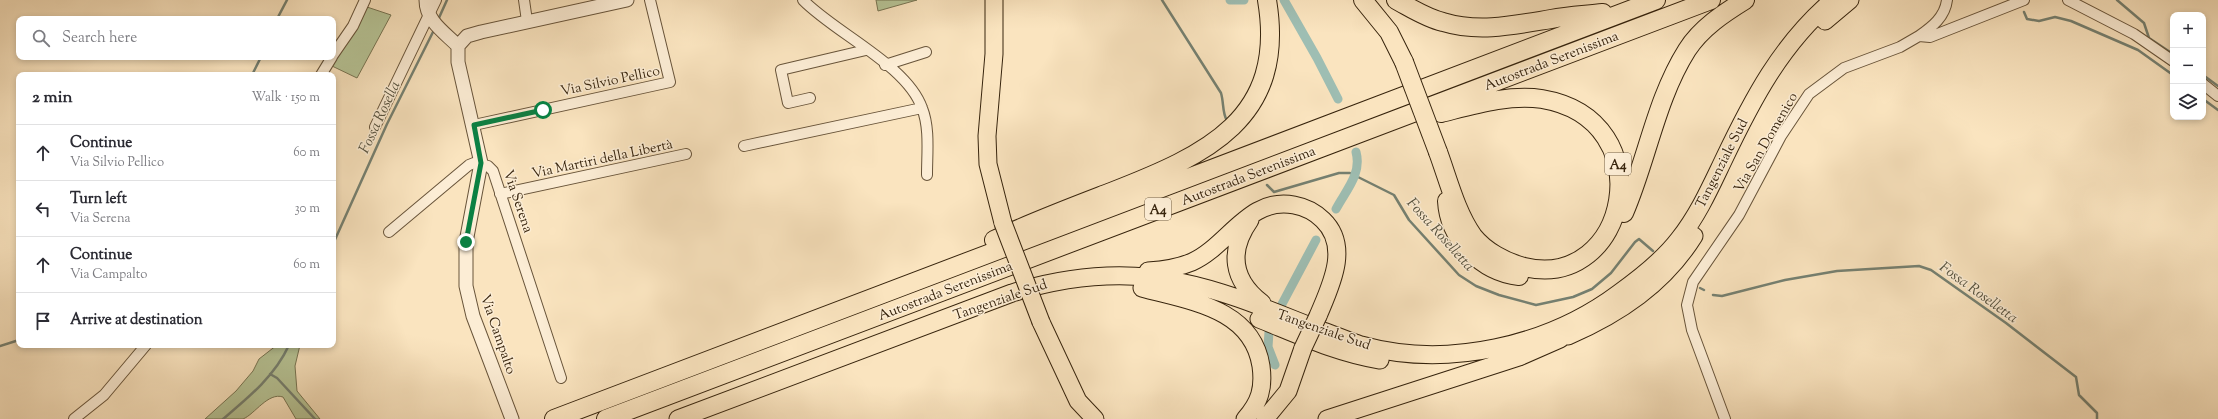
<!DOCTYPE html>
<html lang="en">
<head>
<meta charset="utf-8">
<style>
	body { margin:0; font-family:"Sorts Mill Goudy",serif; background:#f7f7f7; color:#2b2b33 }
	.controls { position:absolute; right:12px; top:12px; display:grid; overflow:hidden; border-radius:8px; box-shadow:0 2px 6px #0003 }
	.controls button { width:36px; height:36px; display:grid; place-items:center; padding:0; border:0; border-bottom:1px solid #e1e1e2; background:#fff; color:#2b2b33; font:20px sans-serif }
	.stop { position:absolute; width:12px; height:12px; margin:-9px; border:3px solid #0b8043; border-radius:50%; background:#fff }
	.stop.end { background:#0b8043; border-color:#fff; box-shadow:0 1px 4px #0008 }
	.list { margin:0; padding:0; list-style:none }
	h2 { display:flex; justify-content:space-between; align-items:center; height:52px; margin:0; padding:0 16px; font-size:17px }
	h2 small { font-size:13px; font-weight:400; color:#7c7c81 }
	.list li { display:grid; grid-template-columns:26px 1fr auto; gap:12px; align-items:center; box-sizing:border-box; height:56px; padding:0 16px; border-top:1px solid #e1e1e2 }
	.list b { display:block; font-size:15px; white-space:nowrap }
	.list p { margin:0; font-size:13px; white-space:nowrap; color:#7c7c81 }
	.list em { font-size:13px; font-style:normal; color:#7c7c81 }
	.icon { flex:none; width:22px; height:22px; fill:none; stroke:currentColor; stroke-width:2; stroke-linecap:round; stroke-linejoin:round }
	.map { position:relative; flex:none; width:2218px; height:419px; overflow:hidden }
	.search { position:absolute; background:#fff; box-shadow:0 2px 6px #0003; left:16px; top:16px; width:320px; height:44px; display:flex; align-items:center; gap:10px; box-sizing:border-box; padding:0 14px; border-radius:8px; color:#7c7c81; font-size:15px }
	.panel { position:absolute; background:#fff; box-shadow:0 2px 6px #0003; left:16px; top:72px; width:320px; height:276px; border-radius:8px }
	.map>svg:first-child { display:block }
</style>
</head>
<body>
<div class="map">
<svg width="2218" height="419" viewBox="0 0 2218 419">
	<rect width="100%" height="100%" fill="#fae4bf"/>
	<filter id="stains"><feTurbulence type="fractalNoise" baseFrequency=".005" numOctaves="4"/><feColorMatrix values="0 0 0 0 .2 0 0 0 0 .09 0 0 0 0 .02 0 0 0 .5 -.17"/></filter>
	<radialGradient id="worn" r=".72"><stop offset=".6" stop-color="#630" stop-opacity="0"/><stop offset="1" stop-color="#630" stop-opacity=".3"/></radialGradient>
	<path fill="#b7c597" stroke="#777452" d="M876,0h41l-39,11z
		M367,7l24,8 -34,63 -25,-12 27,-41z
		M277,345h23l-5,21 2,25 23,28h-24l-13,-22c-15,-5 -28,17 -40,22 -8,0 -29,0 -38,0l31,-28 17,-20 6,-12z"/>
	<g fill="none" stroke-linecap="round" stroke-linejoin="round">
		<path stroke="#758071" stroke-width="2.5" d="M1162,0l59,93c3,10 1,19 6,28
			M2117,0l27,23 5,15 24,16
			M2024,12l3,7 12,2 16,-4 16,4 67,29 35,25
			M277,19l10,-19
			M438,20l9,-20
			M252,75l9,-18
			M2203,75l15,11
			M2203,99l15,11
			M1267,185l7,7 65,-19h11l44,22 15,25 50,55 17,11 23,9 37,10 37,-8 19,-8 19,-16 24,-31 4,-3 14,12
			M333,244l54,-120 47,-94
			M1700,288l4,2
			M1713,295l9,1 63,-16 52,-9 82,-5 12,4 75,53 70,54 3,18 18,18v6
			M0,346l19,-6
			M270,374l7,4 38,41
			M223,419c25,-21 52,-43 66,-74"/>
		<path stroke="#9ebeb3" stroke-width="9" d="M1230,0h14
			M1284,0l33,58 21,41
			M1336,209c10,-19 26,-35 20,-57
			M1282,304l34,-64
			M1269,332l-1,15 7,18"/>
		<defs>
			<path id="minor" d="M524,0l3,21
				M803,0c32,33 104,65 119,108 8,20 5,45 5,67
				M2068,0l66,34 39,27
				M1919,36c13,-9 26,-19 28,-36
				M333,55l20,-29 12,-26
				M885,65l41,-13
				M321,75l11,-18
				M2203,84l15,12
				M810,98l-22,5 -7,-33 85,-20
				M474,125l196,-43 -20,-82
				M375,127l61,-127
				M744,146l178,-38
				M500,194l186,-40
				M389,232l80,-67 5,-2 14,3 5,5 68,207
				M74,419l30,-24 42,-50
				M1725,419l-33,-89 -5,-25 6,-23 46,-67 42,-79 28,-42 35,-26 56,-21 19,-11 11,1 94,-37"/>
			<path id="tertiary" d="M426,0c0,21 18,32 32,46
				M512,419l-39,-103 -7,-30v-44l15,-79 -23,-101v-16l9,-10 14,-4 146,-32"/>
			<path id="trunk" d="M994,0v54l-7,82 1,28 15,59
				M1825,21l25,-21
				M1250,220c-22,31 -18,60 12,83
				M1148,271c15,-1 30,-3 44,-9 36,-16 57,-66 102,-57 11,2 21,7 29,15 28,27 7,67 -5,96
				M1142,288c47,13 110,20 119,78 3,22 -1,36 -16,53
				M1259,319c40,16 78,34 121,41
				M1041,322l37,79 17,18
				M1568,336c51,-22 96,-52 126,-100
				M678,419l334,-126c55,-17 111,-23 168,-11 50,10 96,31 143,49 12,4 25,10 38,14 86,24 187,1 258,-52 21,-15 44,-33 60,-54 19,-24 31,-51 44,-78 29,-61 58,-117 110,-161
				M1265,419l23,-28 15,-43
				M1327,419l192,-62 41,-18"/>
			<path id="motorway" d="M1363,0l26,32 15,30
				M1396,0c15,8 30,18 47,22 36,11 72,3 108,-3 17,-3 35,-4 52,-6
				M1438,152c10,27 18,60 35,84 12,15 32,26 51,31 104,25 141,-147 18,-168 -33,-5 -69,6 -101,14
				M1447,201c2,38 35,71 72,75
				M1624,213c23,-53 32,-114 63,-163 14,-22 37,-37 58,-50
				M994,240c38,-18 78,-33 117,-48 95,-37 176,-73 156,-192
				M554,419l1102,-419
				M606,419l1105,-419"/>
		</defs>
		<use href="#minor" stroke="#68543a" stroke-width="12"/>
		<use href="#tertiary" stroke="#68543a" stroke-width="15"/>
		<use href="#trunk" stroke="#37240d" stroke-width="19"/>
		<use href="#motorway" stroke="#37240d" stroke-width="20"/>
		<use href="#minor" stroke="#fcedd5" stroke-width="10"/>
		<use href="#tertiary" stroke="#fcedd5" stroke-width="13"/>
		<use href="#trunk" stroke="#fae4bf" stroke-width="17"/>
		<use href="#motorway" stroke="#fae4bf" stroke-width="18"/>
		<defs>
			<path id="trunk-bridge" d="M1003,223l38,99
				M1303,348l15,-32"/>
			<path id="motorway-bridge" d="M1404,62l34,90"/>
		</defs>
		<use href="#trunk-bridge" stroke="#37240d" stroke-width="19" stroke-linecap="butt"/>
		<use href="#motorway-bridge" stroke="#37240d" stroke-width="20" stroke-linecap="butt"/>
		<use href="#trunk-bridge" stroke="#fae4bf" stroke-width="17"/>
		<use href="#motorway-bridge" stroke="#fae4bf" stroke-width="18"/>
	</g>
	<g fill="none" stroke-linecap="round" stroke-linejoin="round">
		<path stroke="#0b8043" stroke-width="5" d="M466,242l15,-79 -7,-38 69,-15"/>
	</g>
	<g text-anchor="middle" stroke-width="3" stroke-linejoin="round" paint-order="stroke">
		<g fill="#fcedd5" stroke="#726049" stroke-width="1">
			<rect x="1605" y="153" width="26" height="22" rx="3"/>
			<rect x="1145" y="198" width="26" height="22" rx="3"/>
		</g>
		<g font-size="13" font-weight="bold" fill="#37240d">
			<text x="1618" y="169">A4</text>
			<text x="1158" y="214">A4</text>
		</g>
		<g font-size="14" fill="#37240d" stroke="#fcedd5">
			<text transform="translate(1551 60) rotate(-21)" y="5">Autostrada Serenissima</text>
			<text transform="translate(610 80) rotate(-12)" y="5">Via Silvio Pellico</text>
			<text transform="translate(1765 142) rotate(-60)" y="5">Via San Domenico</text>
			<text transform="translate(602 158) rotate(-12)" y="5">Via Martiri della Libertà</text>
			<text transform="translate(1721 163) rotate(-63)" y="5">Tangenziale Sud</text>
			<text transform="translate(1248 175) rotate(-21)" y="5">Autostrada Serenissima</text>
			<text transform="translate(519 201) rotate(71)" y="5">Via Serena</text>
			<text transform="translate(945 290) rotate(-21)" y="5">Autostrada Serenissima</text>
			<text transform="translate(1000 299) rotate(-19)" y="5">Tangenziale Sud</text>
			<text transform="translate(1324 329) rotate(19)" y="5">Tangenziale Sud</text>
			<text transform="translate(499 334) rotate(71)" y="5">Via Campalto</text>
		</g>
		<g font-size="15" font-style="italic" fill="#56523f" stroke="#fcedd5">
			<text transform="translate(379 117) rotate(-65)" y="5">Fossa Rosella</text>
			<text transform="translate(1441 234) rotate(48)" y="5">Fossa Roselletta</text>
			<text transform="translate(1979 292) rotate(36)" y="5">Fossa Roselletta</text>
		</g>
	</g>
	<rect width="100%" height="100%" filter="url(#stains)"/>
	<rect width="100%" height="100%" fill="url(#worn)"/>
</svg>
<div class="controls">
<button>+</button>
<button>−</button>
<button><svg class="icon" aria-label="layers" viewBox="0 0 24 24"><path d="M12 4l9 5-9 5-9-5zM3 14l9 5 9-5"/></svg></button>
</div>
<div class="stop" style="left:543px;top:110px"></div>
<div class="stop end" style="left:466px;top:242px"></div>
<div class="search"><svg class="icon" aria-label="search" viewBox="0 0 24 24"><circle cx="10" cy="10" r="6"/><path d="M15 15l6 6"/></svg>Search here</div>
<section class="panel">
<h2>2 min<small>Walk · 150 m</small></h2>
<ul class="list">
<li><svg class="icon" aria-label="ahead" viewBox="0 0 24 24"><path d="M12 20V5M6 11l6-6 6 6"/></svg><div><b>Continue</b><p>Via Silvio Pellico</p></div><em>60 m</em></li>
<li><svg class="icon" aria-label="left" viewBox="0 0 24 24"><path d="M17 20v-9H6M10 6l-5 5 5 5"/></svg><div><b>Turn left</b><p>Via Serena</p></div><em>30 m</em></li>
<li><svg class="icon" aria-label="ahead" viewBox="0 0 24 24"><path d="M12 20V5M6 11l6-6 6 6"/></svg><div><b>Continue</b><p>Via Campalto</p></div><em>60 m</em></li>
<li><svg class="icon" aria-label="arrive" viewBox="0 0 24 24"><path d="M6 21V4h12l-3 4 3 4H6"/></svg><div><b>Arrive at destination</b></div></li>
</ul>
</section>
</div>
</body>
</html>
